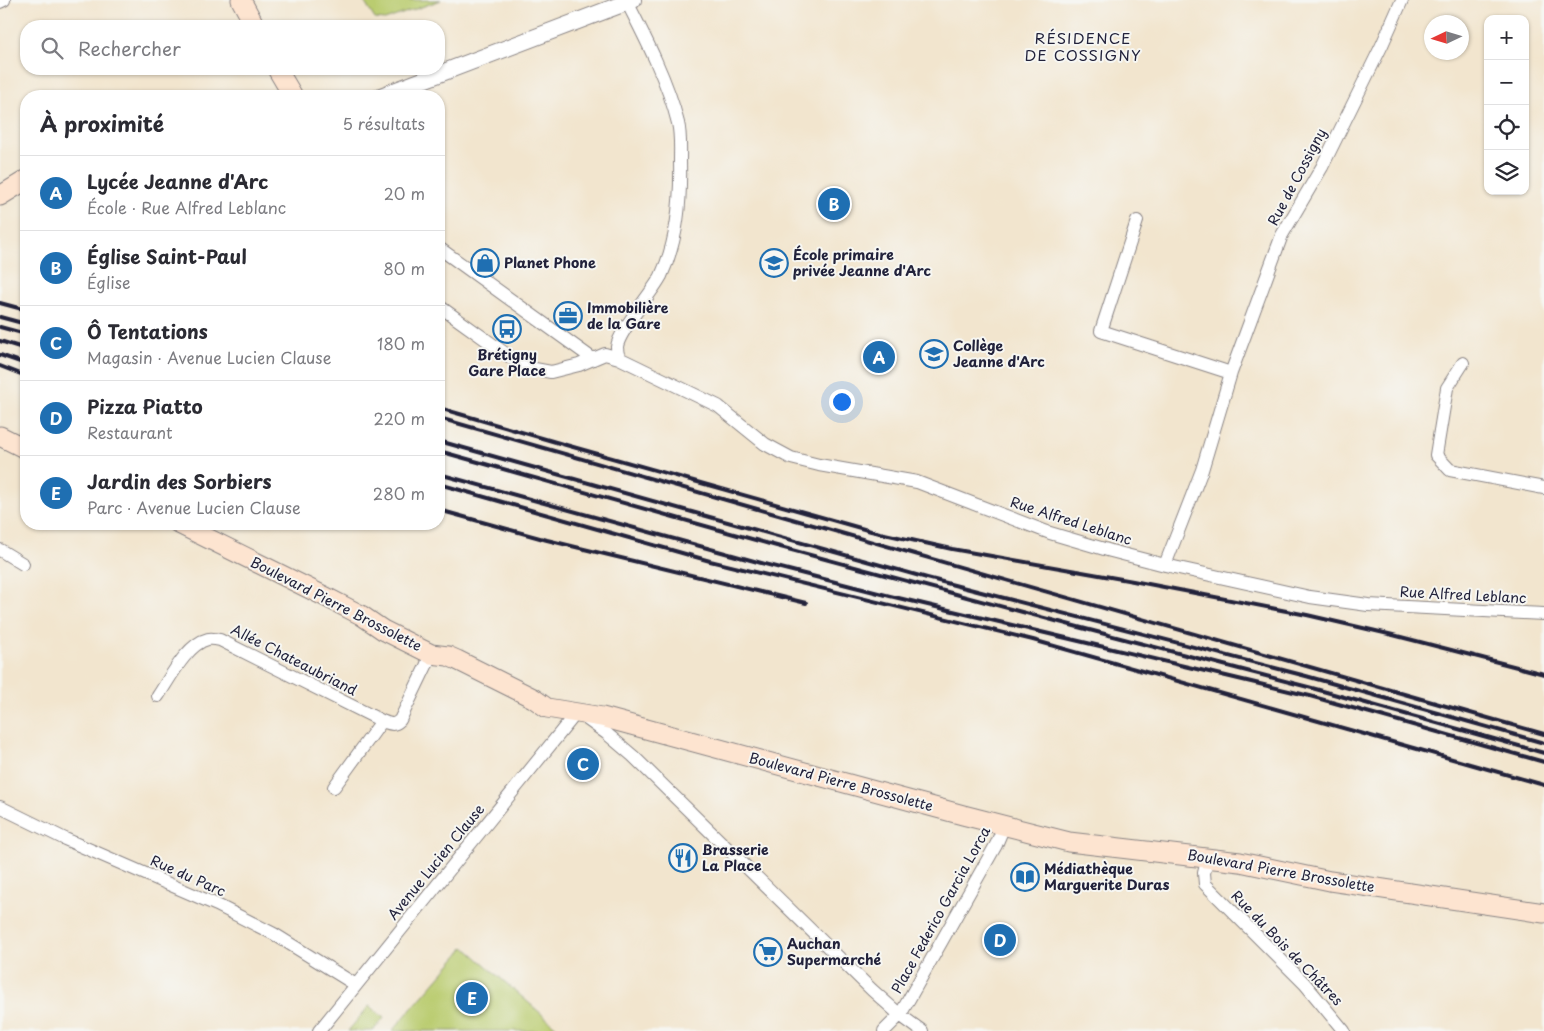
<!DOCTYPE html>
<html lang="fr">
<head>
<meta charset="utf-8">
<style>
	body { margin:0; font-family:"Playpen Sans",sans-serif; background:#f7f7f7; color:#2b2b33 }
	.controls { position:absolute; right:15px; top:15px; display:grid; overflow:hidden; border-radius:10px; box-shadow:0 1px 4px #0004 }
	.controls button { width:45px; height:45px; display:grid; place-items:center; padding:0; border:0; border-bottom:1px solid #e1e1e2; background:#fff; color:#2b2b33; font:25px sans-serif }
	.compass { position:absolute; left:1424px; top:15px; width:45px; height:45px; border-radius:50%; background:#fff; box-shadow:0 1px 4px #0004; rotate:266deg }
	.you { position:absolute; left:841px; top:401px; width:18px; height:18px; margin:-12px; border:4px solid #fff; border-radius:50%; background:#1a73e8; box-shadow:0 0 0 8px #1a73e833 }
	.badge { display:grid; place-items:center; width:32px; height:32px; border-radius:50%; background:#1f6fb2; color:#fff; font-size:16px; font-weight:700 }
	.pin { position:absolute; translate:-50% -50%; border:2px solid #fff; box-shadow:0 1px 5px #0006 }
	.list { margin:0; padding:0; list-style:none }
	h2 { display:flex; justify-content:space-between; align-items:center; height:65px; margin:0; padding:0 20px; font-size:21px }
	h2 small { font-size:16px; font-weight:400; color:#7c7c81 }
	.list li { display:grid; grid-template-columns:32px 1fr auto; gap:15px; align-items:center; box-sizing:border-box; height:75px; padding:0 20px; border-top:1px solid #e1e1e2 }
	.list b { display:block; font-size:19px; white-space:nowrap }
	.list p { margin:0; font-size:16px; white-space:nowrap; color:#7c7c81 }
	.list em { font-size:16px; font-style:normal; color:#7c7c81 }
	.icon { flex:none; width:28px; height:28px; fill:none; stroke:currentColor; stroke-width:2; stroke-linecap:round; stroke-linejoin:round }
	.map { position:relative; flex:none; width:1544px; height:1031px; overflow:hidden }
	.search { position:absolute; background:#fff; box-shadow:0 1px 4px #0004; left:20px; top:20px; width:425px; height:55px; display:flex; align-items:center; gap:12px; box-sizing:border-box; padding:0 18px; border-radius:20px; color:#7c7c81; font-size:19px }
	.panel { position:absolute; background:#fff; box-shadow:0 1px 4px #0004; left:20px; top:90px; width:425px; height:440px; border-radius:20px }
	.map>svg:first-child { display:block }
</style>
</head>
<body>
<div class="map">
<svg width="1544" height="1031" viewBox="0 0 1544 1031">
	<rect width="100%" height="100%" fill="#f6f6f2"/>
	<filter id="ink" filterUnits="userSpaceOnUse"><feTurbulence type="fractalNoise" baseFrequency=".02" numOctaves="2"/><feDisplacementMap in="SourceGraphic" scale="10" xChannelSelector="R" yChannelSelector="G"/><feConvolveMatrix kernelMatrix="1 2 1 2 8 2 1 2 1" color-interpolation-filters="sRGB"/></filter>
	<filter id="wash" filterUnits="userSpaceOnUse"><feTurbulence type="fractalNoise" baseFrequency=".0096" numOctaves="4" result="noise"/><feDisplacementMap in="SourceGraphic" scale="20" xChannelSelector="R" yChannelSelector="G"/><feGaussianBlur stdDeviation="1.12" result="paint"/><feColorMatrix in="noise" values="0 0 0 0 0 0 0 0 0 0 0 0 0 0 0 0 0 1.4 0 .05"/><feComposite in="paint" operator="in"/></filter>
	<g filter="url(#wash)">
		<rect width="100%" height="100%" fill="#f2e5ce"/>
		<path fill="#bacc6f" stroke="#6e7755" d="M363,0h78l-56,20 -10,-1z
			M465,947l96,84h-169z
			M369,1006l15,12 -11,13h-25z"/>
	</g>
	<g filter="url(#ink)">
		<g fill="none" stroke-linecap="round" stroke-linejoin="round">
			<defs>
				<path id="minor" d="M0,2l4,-2
					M1137,221l-36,110 130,42
					M439,248l154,111
					M439,306l85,61 27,5 28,-7 26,-11 14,4 99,48 47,38 26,14 28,7 98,17 133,51 61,18 54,14 145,32 58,8 176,9
					M619,358c-1,-3 -2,-8 -2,-11 1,-15 35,-54 44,-71 17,-36 20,-76 19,-115 0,-13 1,-26 -2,-38 -10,-41 -33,-86 -52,-123
					M1463,363l-16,25 -11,67 14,15 94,18
					M0,550l23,14
					M1165,565l37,-95 29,-97 51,-138 40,-68 60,-122 20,-45
					M158,696c12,-18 29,-52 50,-57 4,-1 8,0 12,1l162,81c8,3 12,5 18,-1l26,-54 5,-12
					M334,787l48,-66
					M0,807l65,32 152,66 57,29 82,51
					M1208,857l-4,16 1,11 100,100 39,47
					M319,1031l258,-319 29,21 27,23 239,234 28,25 22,16
					M884,1031l16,-16 96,-170 8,-19"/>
				<path id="tertiary" d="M381,96l252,-96"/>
				<path id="secondary" d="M241,0l14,26
					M277,69l16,27
					M0,196l26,-16
					M0,436l26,13
					M179,524l147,73 35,18 22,15 48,24 17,2 9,4 76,38 14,10 55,9 361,98 106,27 171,20 90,19 214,32"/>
			</defs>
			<use href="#minor" stroke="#8a8484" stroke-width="14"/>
			<use href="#tertiary" stroke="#8a8484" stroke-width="18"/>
			<use href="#secondary" stroke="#8a8484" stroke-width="21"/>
			<use href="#minor" stroke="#fff" stroke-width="12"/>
			<use href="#tertiary" stroke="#fff" stroke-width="16"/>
			<use href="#secondary" stroke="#fde4d0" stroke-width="19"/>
			<path stroke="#22223b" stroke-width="4" d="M0,303l26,7
				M0,317l26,7
				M0,327l26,7
				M0,341l26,8
				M0,355l26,9
				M0,366l26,10
				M439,408l127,37 305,86 81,18 181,32 174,34 86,20 151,39
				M439,418l1105,316
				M439,441l488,137 379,98 238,67
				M439,451l334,94 305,82 234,61 232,65
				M439,474l326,90 125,32 420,100 234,66
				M439,484l271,77 323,79 511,145
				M439,510l108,30 259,63"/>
		</g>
	</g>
	<defs>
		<symbol id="shop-ring" viewBox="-11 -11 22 22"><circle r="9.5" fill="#f6f6f2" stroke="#1f6fb2" stroke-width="1.5"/><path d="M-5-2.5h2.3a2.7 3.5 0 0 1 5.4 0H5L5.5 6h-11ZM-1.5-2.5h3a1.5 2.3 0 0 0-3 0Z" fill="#1f6fb2"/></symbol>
		<symbol id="school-ring" viewBox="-11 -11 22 22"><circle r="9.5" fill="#f6f6f2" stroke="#1f6fb2" stroke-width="1.5"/><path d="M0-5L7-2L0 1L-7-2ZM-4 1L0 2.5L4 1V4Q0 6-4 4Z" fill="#1f6fb2"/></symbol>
		<symbol id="office-ring" viewBox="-11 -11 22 22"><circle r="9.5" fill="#f6f6f2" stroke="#1f6fb2" stroke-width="1.5"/><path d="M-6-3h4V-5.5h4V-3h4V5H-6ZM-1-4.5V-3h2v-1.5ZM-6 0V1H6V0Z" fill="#1f6fb2"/></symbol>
		<symbol id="bus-ring" viewBox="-11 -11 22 22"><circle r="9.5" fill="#f6f6f2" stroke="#1f6fb2" stroke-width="1.5"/><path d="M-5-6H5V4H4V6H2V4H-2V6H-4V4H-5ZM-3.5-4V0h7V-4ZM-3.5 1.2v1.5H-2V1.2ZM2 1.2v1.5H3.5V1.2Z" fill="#1f6fb2"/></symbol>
		<symbol id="restaurant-ring" viewBox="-11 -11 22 22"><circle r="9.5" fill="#f6f6f2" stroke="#1f6fb2" stroke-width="1.5"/><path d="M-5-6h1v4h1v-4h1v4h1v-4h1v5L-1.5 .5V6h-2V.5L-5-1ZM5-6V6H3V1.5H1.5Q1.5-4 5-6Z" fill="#1f6fb2"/></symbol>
		<symbol id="library-ring" viewBox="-11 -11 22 22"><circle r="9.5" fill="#f6f6f2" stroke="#1f6fb2" stroke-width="1.5"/><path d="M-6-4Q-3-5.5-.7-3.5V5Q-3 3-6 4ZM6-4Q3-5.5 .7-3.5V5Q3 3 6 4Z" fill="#1f6fb2"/></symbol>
		<symbol id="supermarket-ring" viewBox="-11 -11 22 22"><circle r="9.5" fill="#f6f6f2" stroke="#1f6fb2" stroke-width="1.5"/><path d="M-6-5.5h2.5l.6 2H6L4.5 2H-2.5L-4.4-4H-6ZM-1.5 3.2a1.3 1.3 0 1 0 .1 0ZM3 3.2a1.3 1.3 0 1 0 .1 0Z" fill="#1f6fb2"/></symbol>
	</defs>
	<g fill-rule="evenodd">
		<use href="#shop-ring" x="469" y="247" width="32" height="32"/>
		<use href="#school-ring" x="758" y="247" width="32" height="32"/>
		<use href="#office-ring" x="552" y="300" width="32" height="32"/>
		<use href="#bus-ring" x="491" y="313" width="32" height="32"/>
		<use href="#school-ring" x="918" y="338" width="32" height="32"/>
		<use href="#restaurant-ring" x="667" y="842" width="32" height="32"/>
		<use href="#library-ring" x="1009" y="861" width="32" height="32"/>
		<use href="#supermarket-ring" x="752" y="936" width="32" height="32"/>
	</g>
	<g text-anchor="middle" stroke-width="4" stroke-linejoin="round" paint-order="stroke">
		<g font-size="14" fill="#22223b" stroke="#f6f6f2">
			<text transform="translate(1297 177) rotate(-62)" y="5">Rue de Cossigny</text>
			<text transform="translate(1071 521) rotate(18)" y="5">Rue Alfred Leblanc</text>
			<text transform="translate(1463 595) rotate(3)" y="5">Rue Alfred Leblanc</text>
			<text transform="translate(336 604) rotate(27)" y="5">Boulevard Pierre Brossolette</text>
			<text transform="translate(294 660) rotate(27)" y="5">Allée Chateaubriand</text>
			<text transform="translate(841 782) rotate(15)" y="5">Boulevard Pierre Brossolette</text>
			<text transform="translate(436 862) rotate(-51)" y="5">Avenue Lucien Clause</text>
			<text transform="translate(1281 871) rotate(10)" y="5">Boulevard Pierre Brossolette</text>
			<text transform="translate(188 876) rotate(24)" y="5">Rue du Parc</text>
			<text transform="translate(941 910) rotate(-61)" y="5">Place Federico Garcia Lorca</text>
			<text transform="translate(1287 948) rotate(46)" y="5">Rue du Bois de Châtres</text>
		</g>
		<g font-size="14" font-weight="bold" fill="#22223b" stroke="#f6f6f2" text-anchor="start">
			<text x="793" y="260">École primaire<tspan x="793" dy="16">privée Jeanne d'Arc</tspan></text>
			<text x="504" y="268">Planet Phone</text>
			<text x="587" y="313">Immobilière<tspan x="587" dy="16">de la Gare</tspan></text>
			<text x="953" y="351">Collège<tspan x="953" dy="16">Jeanne d'Arc</tspan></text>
			<text x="507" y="360" text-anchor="middle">Brétigny<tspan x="507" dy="16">Gare Place</tspan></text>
			<text x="702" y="855">Brasserie<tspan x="702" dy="16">La Place</tspan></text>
			<text x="1044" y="874">Médiathèque<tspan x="1044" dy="16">Marguerite Duras</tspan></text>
			<text x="787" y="949">Auchan<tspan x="787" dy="16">Supermarché</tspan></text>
		</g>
		<g font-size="15" letter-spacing="1" fill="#22223b" stroke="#f6f6f2">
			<text x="1083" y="44">RÉSIDENCE<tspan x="1083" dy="17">DE COSSIGNY</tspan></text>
		</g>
	</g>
</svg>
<div class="controls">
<button>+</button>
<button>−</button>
<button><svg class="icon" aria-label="locate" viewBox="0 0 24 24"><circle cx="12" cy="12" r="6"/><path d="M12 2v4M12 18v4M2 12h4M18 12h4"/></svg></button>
<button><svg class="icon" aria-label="layers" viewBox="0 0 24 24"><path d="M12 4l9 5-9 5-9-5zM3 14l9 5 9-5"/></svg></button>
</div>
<svg class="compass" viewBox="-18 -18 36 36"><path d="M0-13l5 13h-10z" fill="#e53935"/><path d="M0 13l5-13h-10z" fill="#7c7c81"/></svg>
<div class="you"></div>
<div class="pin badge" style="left:879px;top:357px">A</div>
<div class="pin badge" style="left:834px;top:204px">B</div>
<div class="pin badge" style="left:583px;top:764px">C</div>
<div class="pin badge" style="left:1000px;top:940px">D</div>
<div class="pin badge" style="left:472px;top:998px">E</div>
<div class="search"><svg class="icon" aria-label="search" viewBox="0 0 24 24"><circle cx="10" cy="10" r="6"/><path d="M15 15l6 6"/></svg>Rechercher</div>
<section class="panel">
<h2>À proximité<small>5 résultats</small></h2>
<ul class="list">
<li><span class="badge">A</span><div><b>Lycée Jeanne d'Arc</b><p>École · Rue Alfred Leblanc</p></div><em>20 m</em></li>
<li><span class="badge">B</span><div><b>Église Saint-Paul</b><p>Église</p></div><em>80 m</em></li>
<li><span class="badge">C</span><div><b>Ô Tentations</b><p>Magasin · Avenue Lucien Clause</p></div><em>180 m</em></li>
<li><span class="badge">D</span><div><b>Pizza Piatto</b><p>Restaurant</p></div><em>220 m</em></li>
<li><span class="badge">E</span><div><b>Jardin des Sorbiers</b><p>Parc · Avenue Lucien Clause</p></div><em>280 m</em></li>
</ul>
</section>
</div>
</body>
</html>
